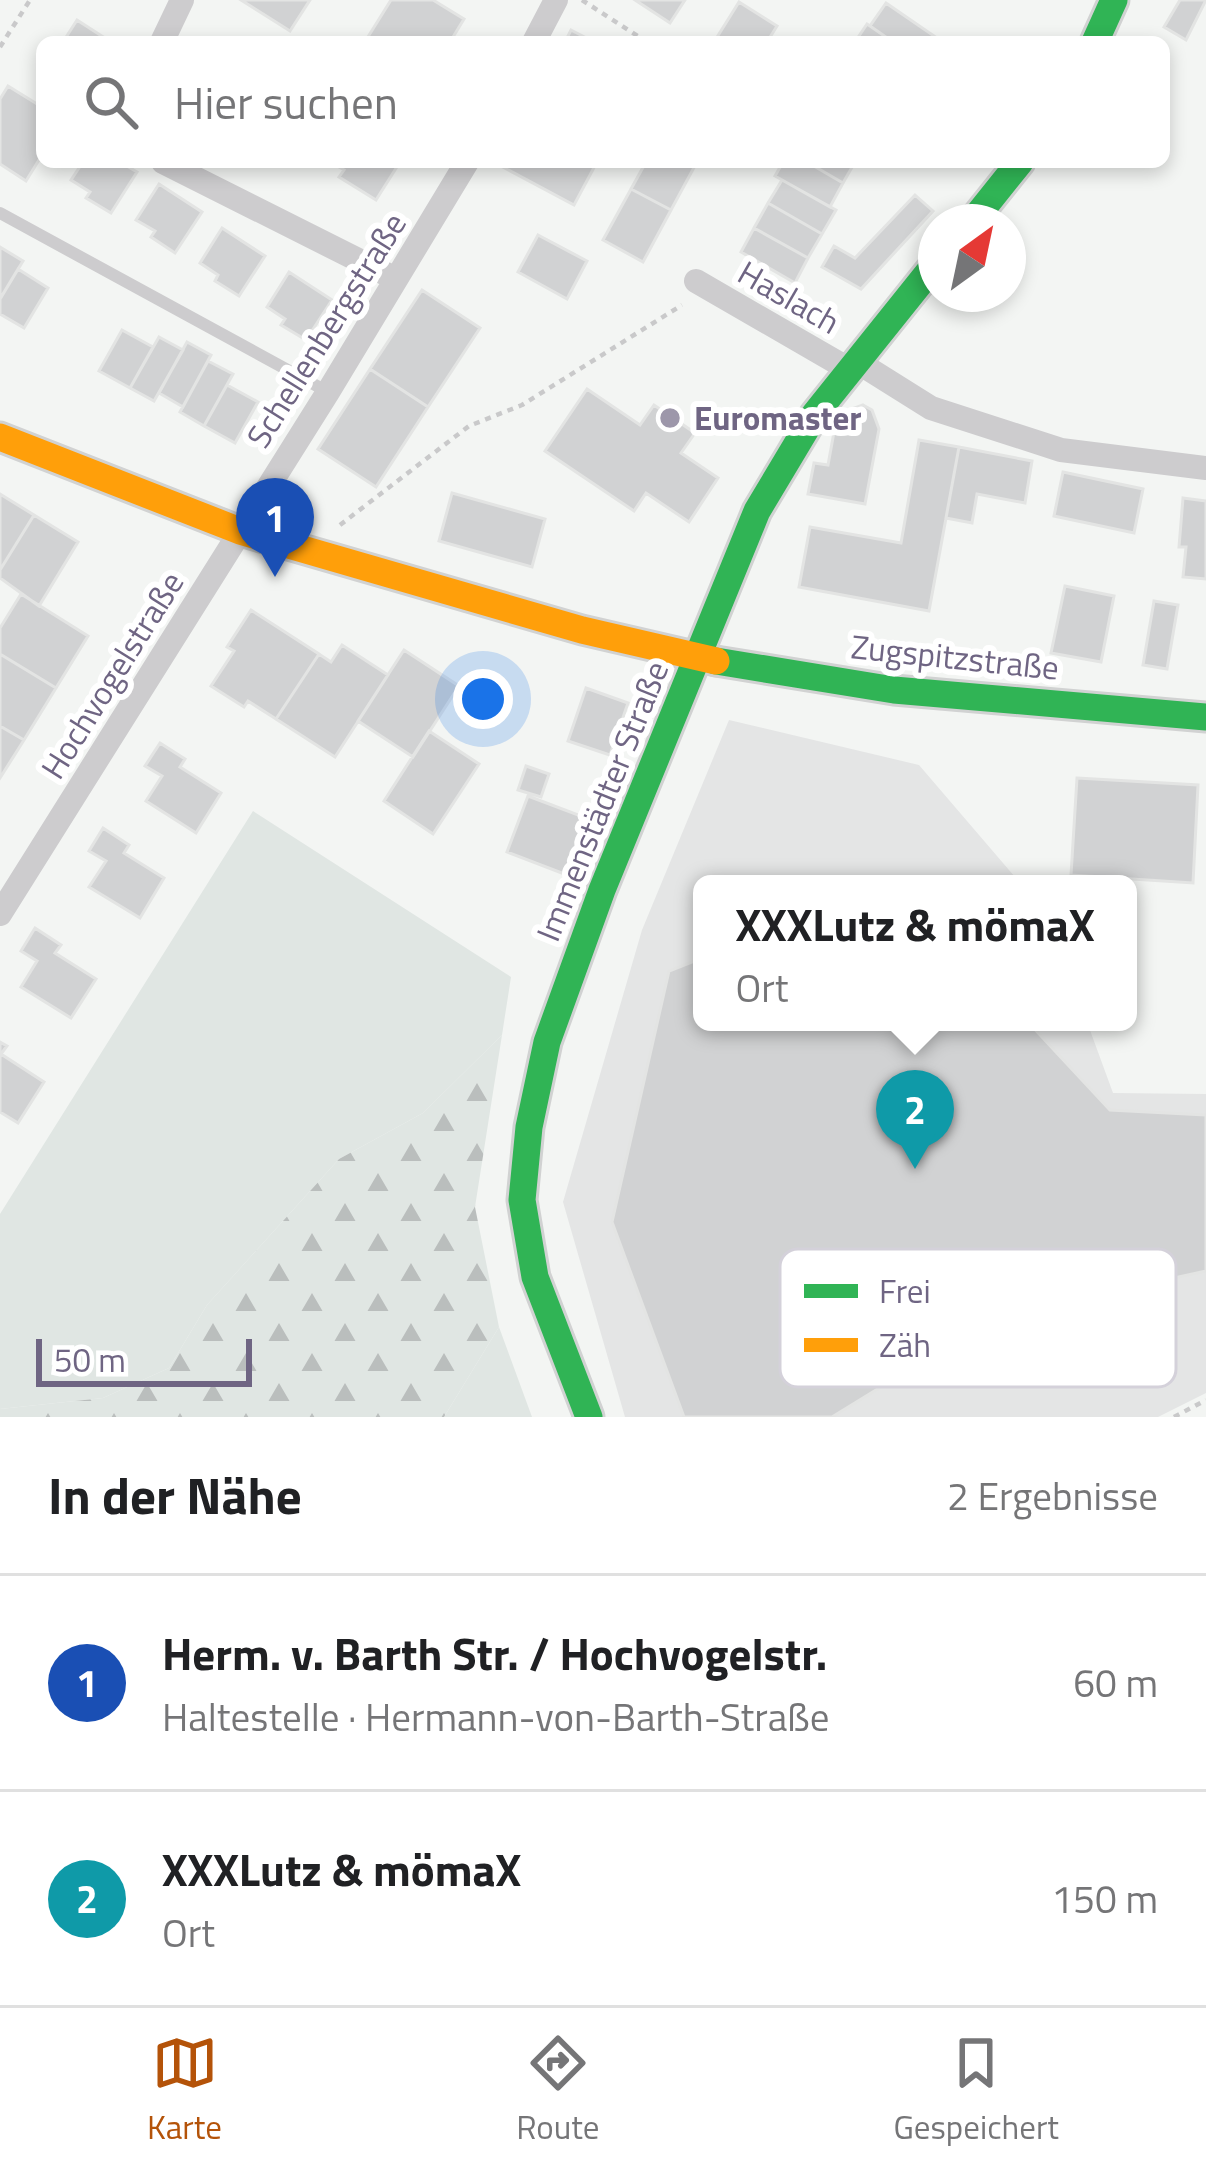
<!DOCTYPE html>
<html lang="de">
<head>
<meta charset="utf-8">
<style>
	body { margin:0; font-family:"Titillium Web",sans-serif; background:#f2f2f2; color:#202124 }
	.compass { position:absolute; left:918px; top:204px; width:108px; height:108px; border-radius:50%; background:#fff; box-shadow:0 6px 18px #0003; rotate:33deg }
	.scale { position:absolute; left:36px; bottom:30px; width:216px; box-sizing:border-box; padding-left:12px; border:6px solid #6f6583; border-top:0; font-size:33px; line-height:42px; white-space:nowrap; color:#6f6583; -webkit-text-stroke:9px #fff; paint-order:stroke }
	.you { position:absolute; left:483px; top:699px; width:42px; height:42px; margin:-30px; border:9px solid #fff; border-radius:50%; background:#1a73e8; box-shadow:0 0 0 18px #1a73e833 }
	.badge { display:grid; place-items:center; width:78px; height:78px; border-radius:50%; background:#b45309; color:#fff; font-size:39px; font-weight:700 }
	.pin { position:absolute; translate:-50% -99px; filter:drop-shadow(0 3px 6px #0008) }
	.pin::after { content:''; position:absolute; top:63px; width:42px; height:36px; background:inherit; clip-path:polygon(0 0,100% 0,50% 100%) }
	.popup { position:absolute; left:693px; top:875px; width:444px; height:156px; box-sizing:border-box; display:grid; place-content:center; border-radius:18px; background:#fff; filter:drop-shadow(0 3px 9px #0005); font-size:39px; white-space:nowrap; color:#757577 }
	.popup b { font-size:45px; color:#202124 }
	.popup::after { content:''; position:absolute; left:50%; top:100%; margin-left:-24px; border:24px solid transparent; border-top-color:#fff }
	.list { margin:0; padding:0; list-style:none }
	h2 { display:flex; justify-content:space-between; align-items:center; height:156px; margin:0; padding:0 48px; font-size:51px }
	h2 small { font-size:39px; font-weight:400; color:#757577 }
	.list li { display:grid; grid-template-columns:78px 1fr auto; gap:36px; align-items:center; box-sizing:border-box; height:216px; padding:0 48px; border-top:3px solid #e0e0e0 }
	.list b { display:block; font-size:45px; white-space:nowrap }
	.list p { margin:0; font-size:39px; white-space:nowrap; color:#757577 }
	.list em { font-size:39px; font-style:normal; color:#757577 }
	.icon { flex:none; width:66px; height:66px; fill:none; stroke:currentColor; stroke-width:2; stroke-linecap:round; stroke-linejoin:round }
	.map { position:relative; flex:none; width:1206px; height:1417px; overflow:hidden }
	.search { position:absolute; background:#fff; box-shadow:0 6px 18px #0003; left:36px; right:36px; top:36px; height:132px; display:flex; align-items:center; gap:30px; box-sizing:border-box; padding:0 42px; border-radius:18px; color:#757577; font-size:45px }
	.sheet { height:588px; background:#fff }
	nav { display:flex; justify-content:space-around; align-items:center; box-sizing:border-box; height:168px; border-top:3px solid #e0e0e0; background:#fff; font-size:33px; color:#757577 }
	nav a { display:grid; justify-items:center; gap:6px }
	nav .on { color:#b45309 }
	.map>svg:first-child { display:block }
</style>
</head>
<body>
<div class="map">
<svg width="1206" height="1417" viewBox="0 0 1206 1417">
	<defs>
		<pattern id="forest-firs" width="22" height="20" patternUnits="userSpaceOnUse" patternTransform="scale(3)"><rect width="22" height="20" fill="#e0e6e3"/><path d="M5 1l3.5 6h-7zM16 11l3.5 6h-7z" fill="#babebd"/></pattern>
	</defs>
	<rect width="100%" height="100%" fill="#f3f5f3"/>
	<path fill="#e4e5e5" d="M729,720l190,45 102,119h-319v138h385l26,71 93,1v299l-48,24h-533l-62,-215 79,-272z"/>
	<path fill="#e0e6e3" d="M253,811l258,166 -9,58 -79,78 -84,46 -132,146 -38,63 -66,30 -103,11v-195z
		M499,1327l33,90h-88z"/>
	<path fill="url(#forest-firs)" d="M502,1035l-27,172 24,120 -55,90h-444v-8l103,-11 66,-30 38,-63 132,-146 84,-46z"/>
	<path fill="#d1d2d3" stroke="#e3e4e3" stroke-width="3" d="M241,0h69l-20,31z
		M391,0h42l31,19 -14,23h-81l-3,-2z
		M635,0h50l-15,23z
		M1180,0h26l-20,40 -22,-13z
		M739,2l38,24 -10,16h-53z
		M886,3l51,35 -3,4h-41l-23,-16z
		M77,20l34,22h-48z
		M867,24l3,2 23,16h-38z
		M571,30l23,12h-29z
		M8,86l34,21v48l-16,26 -26,-17v-65z
		M83,162h37l17,10 -26,41 -25,-15 4,-6 -19,-12z
		M331,162h69l-24,38 -37,-23 5,-7z
		M500,162h97l-23,43 -75,-40z
		M646,162h51l-26,48 -40,-21z
		M783,162h24l36,21 -13,24 -55,-31z
		M807,162h48l-12,21z
		M782,180l54,30 -14,24 -54,-31z
		M159,184l43,28 -27,41 -24,-16 4,-6 -19,-11z
		M631,189l40,21 -28,52 -40,-22z
		M915,195l18,16 -72,78 -39,-22 12,-21 21,12z
		M768,203l54,31 -14,24 -54,-30z
		M222,228l43,28 -26,40 -24,-15 3,-6 -18,-12z
		M754,228l54,30 -13,25 -54,-31z
		M538,235l49,26 -20,38 -49,-27z
		M0,247l23,14 -23,38z
		M18,269l30,19 -24,40 -24,-14v-15z
		M289,272l43,28 -26,40 -25,-15 4,-6 -18,-12z
		M422,290l58,38 -52,79 -58,-38z
		M122,330l31,17 -23,41 -31,-17z
		M159,337l24,13 -29,51 -24,-13z
		M187,342l24,13 -28,52 -24,-14z
		M208,361l25,13 -29,52 -24,-14z
		M370,369l58,38 -52,80 -58,-38z
		M227,385l31,17 -23,41 -31,-17z
		M587,389l53,36 14,-20 41,28 -14,20 37,25 -29,44 -43,-29 -12,18 -89,-60z
		M863,405l9,5 7,19 -14,75 -57,-10 6,-31 14,2 6,-33 4,1 6,-21z
		M919,440l40,7 -30,164 -130,-24 11,-60 91,16z
		M959,447l73,14 -7,42 -48,-9 -5,29 -26,-5z
		M1063,472l80,17 -9,44 -80,-17z
		M452,493l93,26 -13,48 -93,-26z
		M0,494l34,21 -34,55z
		M1183,498l23,3v78l-23,-2 3,-30h-7z
		M34,515l44,27 -39,64 -39,-28v-8z
		M1065,586l49,10 -13,66 -50,-9z
		M21,594l67,42 -32,52 -56,-34v-26z
		M1154,601l24,4 -11,64 -24,-4z
		M251,610l68,44 -43,65 -28,-18 -4,6 -33,-21 23,-35 -7,-4z
		M342,645l46,30 -53,82 -59,-38 43,-65 12,8z
		M404,650l55,36 -46,71 -55,-36z
		M0,654l56,34 -32,52 -24,-14z
		M586,688l42,15 -18,52 -42,-14z
		M0,726l24,14 -24,38z
		M429,731l50,33 -46,70 -49,-33z
		M160,743l25,16 -5,8 41,26 -25,40 -50,-32 16,-25 -17,-10z
		M526,766l23,8 -8,23 -23,-7z
		M1077,778l121,7 -5,98 -122,-8z
		M528,796l61,23 -22,56 -60,-23z
		M103,828l26,17 -5,8 40,25 -24,40 -51,-31 17,-26 -17,-10z
		M35,928l26,17 -6,8 41,26 -25,39 -50,-31 16,-26 -16,-10z
		M702,958v64h326l82,88 96,5v156l-211,46 -163,100h-148l-72,-195 57,-251z
		M0,1042l7,4 -6,8 43,28 -26,41 -18,-11z"/>
	<g fill="none" stroke-linecap="round" stroke-linejoin="round">
		<defs>
			<path id="fast" d="M1095,42l19,-42
				M972,222l48,-60
				M716,661l178,29 312,27
				M589,1417l-54,-140 -13,-77 7,-73 18,-85 55,-152 155,-379 58,-97 121,-151"/>
			<path id="slow" d="M0,437l240,94 342,99 134,31"/>
		</defs>
		<use href="#fast" stroke="#d1d2d2" stroke-width="33"/>
		<use href="#slow" stroke="#d1d2d2" stroke-width="33"/>
		<path stroke="#c9c9ca" stroke-width="4.5" stroke-dasharray="6 6" stroke-linecap="butt" d="M582,0l65,42
			M0,47l30,-47
			M340,525l129,-99 53,-21 160,-100
			M1174,1417l32,-17"/>
		<path stroke="#cdccce" stroke-width="12" d="M0,213l328,179"/>
		<path stroke="#cdccce" stroke-width="24" d="M162,42l20,-42
			M534,42l22,-42
			M163,162l233,117
			M696,281l154,89
			M856,361l75,47 130,42 145,18
			M0,914l328,-522 139,-230"/>
		<use href="#fast" stroke="#30b455" stroke-width="27"/>
		<use href="#slow" stroke="#ff9f0a" stroke-width="27"/>
	</g>
	<circle fill="#9d97aa" stroke="#fff" stroke-width="4.5" cx="670" cy="418" r="12"/>
	<g text-anchor="middle" stroke-width="12" stroke-linejoin="round" paint-order="stroke">
		<g font-size="33" fill="#6f6583" stroke="#fff">
			<text transform="translate(789 297) rotate(30)" y="12">Haslach</text>
			<text transform="translate(326 330) rotate(-58)" y="12">Schellenbergstraße</text>
			<text transform="translate(955 657) rotate(6)" y="12">Zugspitzstraße</text>
			<text transform="translate(112 675) rotate(-58)" y="12">Hochvogelstraße</text>
			<text transform="translate(602 801) rotate(-68)" y="12">Immenstädter Straße</text>
		</g>
		<g font-size="33" font-weight="bold" fill="#6f6583" stroke="#fff" text-anchor="start">
			<text x="694" y="430">Euromaster</text>
		</g>
	</g>
	<rect x="780" y="1249" width="396" height="138" rx="18" fill="#fff" stroke="#d4d1da" stroke-width="3"/>
	<rect x="804" y="1284" width="54" height="14" fill="#30b455"/>
	<rect x="804" y="1338" width="54" height="14" fill="#ff9f0a"/>
	<g font-size="33" fill="#6f6583">
		<text x="879" y="1303">Frei</text>
		<text x="879" y="1357">Zäh</text>
	</g>
</svg>
<svg class="compass" viewBox="-18 -18 36 36"><path d="M0-13l5 13h-10z" fill="#e53935"/><path d="M0 13l5-13h-10z" fill="#757577"/></svg>
<div class="scale">50 m</div>
<div class="you"></div>
<div class="pin badge" style="left:275px;top:577px;background:#1a4fb4">1</div>
<div class="pin badge" style="left:915px;top:1169px;background:#0f9aa8">2</div>
<div class="popup"><b>XXXLutz &amp; mömaX</b>Ort</div>
<div class="search"><svg class="icon" aria-label="search" viewBox="0 0 24 24"><circle cx="10" cy="10" r="6"/><path d="M15 15l6 6"/></svg>Hier suchen</div>
</div>
<section class="sheet">
<h2>In der Nähe<small>2 Ergebnisse</small></h2>
<ul class="list">
<li><span class="badge" style="background:#1a4fb4">1</span><div><b>Herm. v. Barth Str. / Hochvogelstr.</b><p>Haltestelle · Hermann-von-Barth-Straße</p></div><em>60 m</em></li>
<li><span class="badge" style="background:#0f9aa8">2</span><div><b>XXXLutz &amp; mömaX</b><p>Ort</p></div><em>150 m</em></li>
</ul>
</section>
<nav>
<a class="on"><svg class="icon" aria-label="map" viewBox="0 0 24 24"><path d="M3 6l6-2 6 2 6-2v14l-6 2-6-2-6 2zM9 4v14M15 6v14"/></svg>Karte</a>
<a><svg class="icon" aria-label="directions" viewBox="0 0 24 24"><path d="M12 3l9 9-9 9-9-9zM9 14v-3h6M13 9l2 2-2 2"/></svg>Route</a>
<a><svg class="icon" aria-label="saved" viewBox="0 0 24 24"><path d="M7 4h10v16l-5-4-5 4z"/></svg>Gespeichert</a>
</nav>
</body>
</html>
